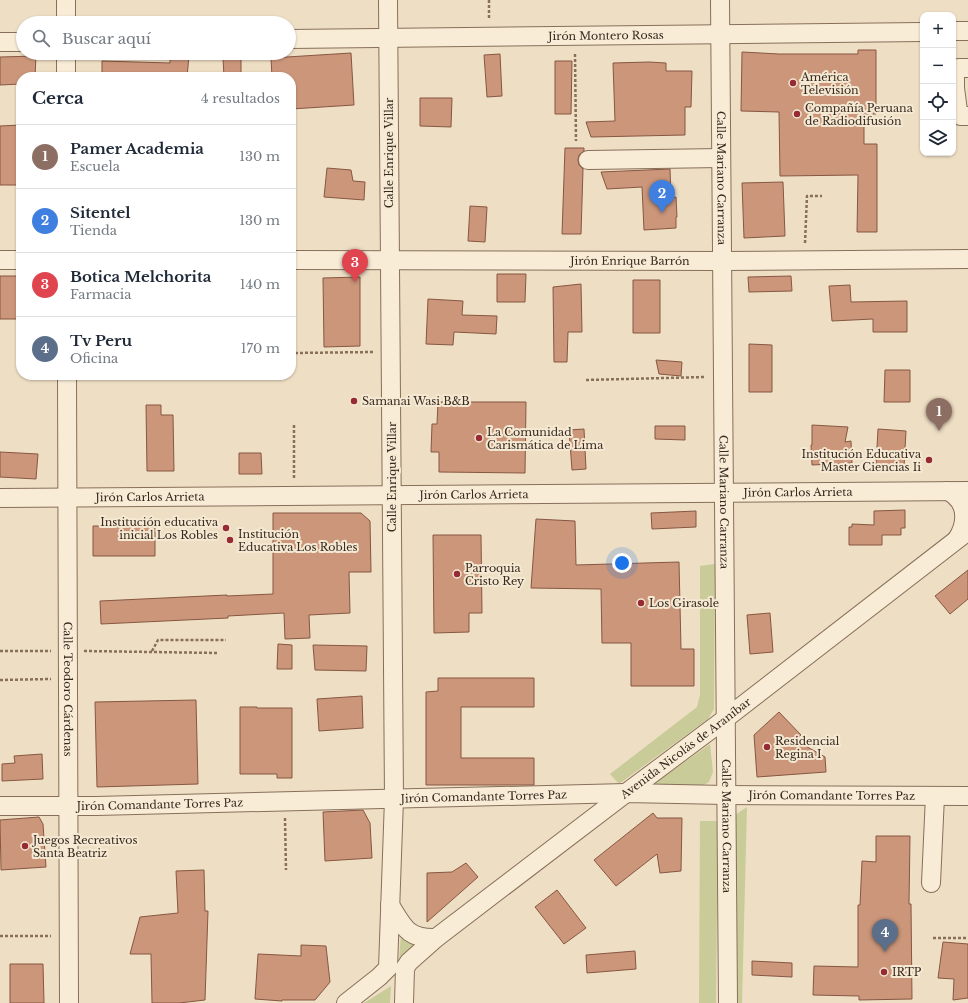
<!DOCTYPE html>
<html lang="es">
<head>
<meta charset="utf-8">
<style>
	body { margin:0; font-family:"Libre Baskerville",serif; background:#f2f2f3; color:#1f2937 }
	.controls { position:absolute; right:12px; top:12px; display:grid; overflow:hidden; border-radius:8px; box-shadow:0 1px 3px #0004 }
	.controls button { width:36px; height:36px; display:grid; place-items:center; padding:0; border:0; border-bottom:1px solid #e0e1e3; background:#fff; color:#1f2937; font:20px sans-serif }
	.you { position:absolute; left:622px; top:563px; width:14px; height:14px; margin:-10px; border:3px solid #fff; border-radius:50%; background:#1a73e8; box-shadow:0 0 0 6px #1a73e833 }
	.badge { display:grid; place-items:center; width:26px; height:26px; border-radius:50%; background:#1a73e8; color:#fff; font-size:13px; font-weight:700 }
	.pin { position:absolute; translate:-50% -33px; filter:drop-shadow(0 1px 2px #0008) }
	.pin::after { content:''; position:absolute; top:21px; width:14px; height:12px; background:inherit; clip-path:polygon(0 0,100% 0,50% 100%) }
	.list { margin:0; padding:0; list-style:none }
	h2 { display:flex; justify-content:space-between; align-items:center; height:52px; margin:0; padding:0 16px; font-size:17px }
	h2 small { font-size:13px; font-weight:400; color:#747a83 }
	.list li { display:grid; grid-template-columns:26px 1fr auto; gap:12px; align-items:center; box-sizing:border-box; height:64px; padding:0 16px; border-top:1px solid #e0e1e3 }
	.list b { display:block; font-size:15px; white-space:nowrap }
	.list p { margin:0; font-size:13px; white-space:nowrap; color:#747a83 }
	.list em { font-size:13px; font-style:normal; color:#747a83 }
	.icon { flex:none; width:22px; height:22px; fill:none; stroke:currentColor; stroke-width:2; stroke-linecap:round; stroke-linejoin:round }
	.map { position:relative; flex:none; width:968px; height:1003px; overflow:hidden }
	.search { position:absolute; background:#fff; box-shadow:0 1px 3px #0004; left:16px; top:16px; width:280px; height:44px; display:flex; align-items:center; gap:10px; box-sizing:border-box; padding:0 14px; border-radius:22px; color:#747a83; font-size:15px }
	.panel { position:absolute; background:#fff; box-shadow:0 1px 3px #0004; left:16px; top:72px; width:280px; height:308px; border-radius:16px }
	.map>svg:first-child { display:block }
</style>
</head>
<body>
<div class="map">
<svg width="968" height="1003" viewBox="0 0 968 1003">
	<rect width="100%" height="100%" fill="#eedec4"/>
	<path fill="#c9cc98" d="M715,564l-1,145 -6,10 -89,65 -9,-10 87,-67 3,-12v-129z
		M710,744l3,28 -4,10 -7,4 -54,2z
		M747,807l-5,196h-6l-1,-188z
		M700,821h18l-2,182h-17z
		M401,932l20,10 -22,21z
		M391,986l-1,17h-26z"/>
	<path fill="#cb967a" stroke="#875741" d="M858,50h18v64h-12v30h13v88h-20l1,-57 -78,1 -1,-64 -38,-1 1,-59 37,2h79z
		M351,53l3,52 -63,4v-32h-19l-1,-19z
		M170,54l19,2 -2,21h-85v-16l68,2z
		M500,54l2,42 -15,1 -3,-42z
		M36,56l-1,21h-14v7l-21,1v-28z
		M241,57v20h-17l-1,-19z
		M555,61h17l-1,53h-16z
		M649,62l17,1v8h26l-1,36h-6v28l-94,2 -5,-15 29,-1 -2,-58z
		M420,98h32l-1,29 -31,-1z
		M21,125v60h-21v-59z
		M565,148h19v3l-5,4 -1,5 1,5 4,4 -2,65h-19z
		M327,168l24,2 2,11 12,1 -1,18 -40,-3z
		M670,169l1,29 5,-1 1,20h-1v11l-32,2 -2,-43 -35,2 -6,-17z
		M783,182l2,54 -41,2 -2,-55z
		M470,206l17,1 -2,35 -17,-1z
		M497,274h29l-1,28h-28z
		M0,276h21v43h-21z
		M791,276l1,15 -43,1 -1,-15z
		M360,277v69l-36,1 -1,-69z
		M633,280h27v53h-27z
		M581,284l1,48h-14l-1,30h-13l-1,-75z
		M850,285l1,17 56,-1v31h-34v-13l-41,2 -3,-35z
		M428,299l35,2 -1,14 35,1 -1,18 -42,-2 -1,13 -27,-1z
		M749,344l23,1v47h-23z
		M656,360l26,2 -1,14 -22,-2z
		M885,370h25v32h-26z
		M438,402h88l-1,71 -86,-1v-20h-8l1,-28h5z
		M146,405h15v10h12l1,56h-27z
		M812,425l36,2 -3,15 6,-1 1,22 -40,2 -1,-20h1z
		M655,426h30v14l-30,-1z
		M584,429l2,40 -14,1 -3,-40z
		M878,429l28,2 -2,36 -28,-2z
		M0,452l38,2 -2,25 -36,-2z
		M239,453h22l1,21h-23z
		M905,510v18h-4v7h-19v10h-33v-18h3v-3l22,1v-14z
		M696,511v16l-44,2 -1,-16z
		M273,513h88l9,8 1,51h-22l1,41 -41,2 1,23 -25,1 -1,-26 -56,3v2l-127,6 -1,-23 127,-6v1l46,-2z
		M536,519l39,2 1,44 103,-3 2,87h13v37h-63v-43h-29l-1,-54 -70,-1z
		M93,526h62v30h-62z
		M433,535h48l1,78h-13v19l-35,1z
		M968,570v29l-18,15 -15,-18z
		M770,613l3,39 -23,2 -3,-39z
		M278,644l14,1v24h-15z
		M313,645l54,1 -1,25 -51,-1z
		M438,678h96v29h-73v51h73v27h-108v-93l12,-1z
		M362,696l1,32 -44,3 -2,-32z
		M196,700l2,84 -101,3 -2,-85z
		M240,707h17v1h35v70h-15v-4h-37z
		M779,712l22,23 -6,5 30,17 1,15 -69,5 -3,-42z
		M42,754l1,25 -41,2v-17l13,-1 -1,-7z
		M363,810l7,13 2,35 -47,3 -2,-49z
		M653,813l4,5h25l-1,53 -21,2 -3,-19 -41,32 -22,-26z
		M39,817l4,7 3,43 -45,3 -1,-50z
		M876,836h34l-1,68h2l1,95 -53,1v-4l-46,-1 1,-29 44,1v-62h2l2,-44 14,1z
		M466,863l12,14 -51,45v-49l25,-1z
		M204,870l1,41h3l-3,89 -26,3h-27l-1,-49h-21l10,-37 38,-4 -2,-42z
		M557,890l29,38 -22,16 -29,-37z
		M943,942l25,2v54l-15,2 1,-21 -16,-1z
		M301,945l25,1 4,36 -15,18h-33v1l-27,-2 3,-45 43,2z
		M635,951l1,18 -49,4 -1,-18z
		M752,961l40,2v14l-40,-2z
		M10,964h33l1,39h-34z"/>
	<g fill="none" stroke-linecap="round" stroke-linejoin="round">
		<defs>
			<g id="minor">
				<path d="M66,0v23"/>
				<path id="s1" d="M720,0l8,1003"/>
				<path d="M953,31h15"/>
				<path id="s2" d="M289,39l634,-7"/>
				<path d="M0,42h23"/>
				<path d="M66,53v24"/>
				<path d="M968,68h-9l-4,6v14l3,23 3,5h7"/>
				<path d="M588,160l133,-2"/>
				<path d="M0,260h21"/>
				<path id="s3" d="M291,260l431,1 246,-2"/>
				<path id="s4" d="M67,375l2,628"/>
				<path d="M947,491c3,1 6,3 8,5 13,11 11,29 2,43"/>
				<path id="s5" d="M0,498l968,-7"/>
				<path id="s6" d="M0,806h96l530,-13 100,2 242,1"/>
				<path d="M931,883l4,-87"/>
				<path d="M390,905c14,22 17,34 46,33"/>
				<path d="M346,1003l33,-26 9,-9 6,-169 -6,-799"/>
				<path id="s7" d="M404,1003l1,-35 4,-6 27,-24 190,-145 99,-74 243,-188"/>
			</g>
		</defs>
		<use href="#minor" stroke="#886f5a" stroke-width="20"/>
		<path stroke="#886f5a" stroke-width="2.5" stroke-dasharray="3 2" stroke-linecap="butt" d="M489,0v19
			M575,54l1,87
			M805,243l2,-47h15
			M295,353l79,-1
			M586,380l119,-3
			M294,425v53
			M0,651h51
			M84,651l135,2
			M152,651l6,-11h68
			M0,680l51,-1
			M285,818l1,52
			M0,936h51
			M933,938h35"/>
		<use href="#minor" stroke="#f8ecd7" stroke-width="18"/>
	</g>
	<g fill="#962b34" stroke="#f5e9d3" stroke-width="1.5">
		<circle cx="793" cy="83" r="4"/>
		<circle cx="797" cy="114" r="4"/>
		<circle cx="354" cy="401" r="4"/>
		<circle cx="479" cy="438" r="4"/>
		<circle cx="929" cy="460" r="4"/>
		<circle cx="226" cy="528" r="4"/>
		<circle cx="230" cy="540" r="4"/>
		<circle cx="457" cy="574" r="4"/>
		<circle cx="641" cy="603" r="4"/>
		<circle cx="767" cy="747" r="4"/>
		<circle cx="25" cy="846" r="4"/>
		<circle cx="884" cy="972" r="4"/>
	</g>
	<g text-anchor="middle" stroke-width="4" stroke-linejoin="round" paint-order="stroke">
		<g font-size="11" fill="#38291e" stroke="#f5e9d3">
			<text dy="4" stroke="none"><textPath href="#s2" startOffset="317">Jirón Montero Rosas</textPath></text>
			<text transform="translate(389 153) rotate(-90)" y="4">Calle Enrique Villar</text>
			<text dy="4" stroke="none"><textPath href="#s1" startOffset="178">Calle Mariano Carranza</textPath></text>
			<text dy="4" stroke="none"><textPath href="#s3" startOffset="339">Jirón Enrique Barrón</textPath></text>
			<text transform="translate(392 477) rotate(-90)" y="4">Calle Enrique Villar</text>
			<text dy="4" stroke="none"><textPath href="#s5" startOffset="798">Jirón Carlos Arrieta</textPath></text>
			<text dy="4" stroke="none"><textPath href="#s5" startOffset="474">Jirón Carlos Arrieta</textPath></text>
			<text dy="4" stroke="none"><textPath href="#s5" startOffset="150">Jirón Carlos Arrieta</textPath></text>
			<text dy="4" stroke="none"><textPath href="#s1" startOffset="502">Calle Mariano Carranza</textPath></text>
			<text dy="4" stroke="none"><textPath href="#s4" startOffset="314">Calle Teodoro Cárdenas</textPath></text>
			<text dy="4" stroke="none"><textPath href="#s7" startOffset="392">Avenida Nicolás de Araníbar</textPath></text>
			<text dy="4" stroke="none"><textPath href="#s6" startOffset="832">Jirón Comandante Torres Paz</textPath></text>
			<text dy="4" stroke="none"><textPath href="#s6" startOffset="484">Jirón Comandante Torres Paz</textPath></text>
			<text dy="4" stroke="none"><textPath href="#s6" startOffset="160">Jirón Comandante Torres Paz</textPath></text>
			<text dy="4" stroke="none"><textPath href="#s1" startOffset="826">Calle Mariano Carranza</textPath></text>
		</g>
		<g font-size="11" fill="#38291e" stroke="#f5e9d3" text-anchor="start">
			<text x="801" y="81">América<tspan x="801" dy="13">Televisión</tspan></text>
			<text x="805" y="112">Compañía Peruana<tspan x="805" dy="13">de Radiodifusión</tspan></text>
			<text x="362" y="405">Samanai Wasi B&amp;B</text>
			<text x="487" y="436">La Comunidad<tspan x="487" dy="13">Carismática de Lima</tspan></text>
			<text x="921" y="458" text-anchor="end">Institución Educativa<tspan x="921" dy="13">Master Ciencias Ii</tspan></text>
			<text x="218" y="526" text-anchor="end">Institución educativa<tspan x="218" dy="13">inicial Los Robles</tspan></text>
			<text x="238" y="538">Institución<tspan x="238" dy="13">Educativa Los Robles</tspan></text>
			<text x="465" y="572">Parroquia<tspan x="465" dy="13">Cristo Rey</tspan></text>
			<text x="649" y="607">Los Girasole</text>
			<text x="775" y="745">Residencial<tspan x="775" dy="13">Regina I</tspan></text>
			<text x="33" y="844">Juegos Recreativos<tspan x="33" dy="13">Santa Beatriz</tspan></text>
			<text x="892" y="976">IRTP</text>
		</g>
	</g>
</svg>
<div class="controls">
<button>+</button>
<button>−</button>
<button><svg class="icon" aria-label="locate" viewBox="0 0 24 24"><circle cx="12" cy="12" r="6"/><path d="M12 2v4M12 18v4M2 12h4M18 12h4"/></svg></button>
<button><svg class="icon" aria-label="layers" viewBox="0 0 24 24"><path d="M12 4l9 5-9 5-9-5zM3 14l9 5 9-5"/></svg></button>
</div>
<div class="you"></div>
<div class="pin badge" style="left:939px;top:431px;background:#8d6e63">1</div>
<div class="pin badge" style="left:662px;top:213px;background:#3f7fe0">2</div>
<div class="pin badge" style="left:355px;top:282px;background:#e0444e">3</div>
<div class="pin badge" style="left:885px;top:952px;background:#5c6f8a">4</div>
<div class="search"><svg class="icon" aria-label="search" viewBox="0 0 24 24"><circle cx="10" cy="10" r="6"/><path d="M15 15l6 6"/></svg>Buscar aquí</div>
<section class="panel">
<h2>Cerca<small>4 resultados</small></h2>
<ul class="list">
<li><span class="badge" style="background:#8d6e63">1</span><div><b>Pamer Academia</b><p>Escuela</p></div><em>130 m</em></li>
<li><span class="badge" style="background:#3f7fe0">2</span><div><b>Sitentel</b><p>Tienda</p></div><em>130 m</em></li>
<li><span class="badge" style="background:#e0444e">3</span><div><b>Botica Melchorita</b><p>Farmacia</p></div><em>140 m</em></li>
<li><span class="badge" style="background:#5c6f8a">4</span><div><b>Tv Peru</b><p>Oficina</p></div><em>170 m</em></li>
</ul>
</section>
</div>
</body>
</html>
